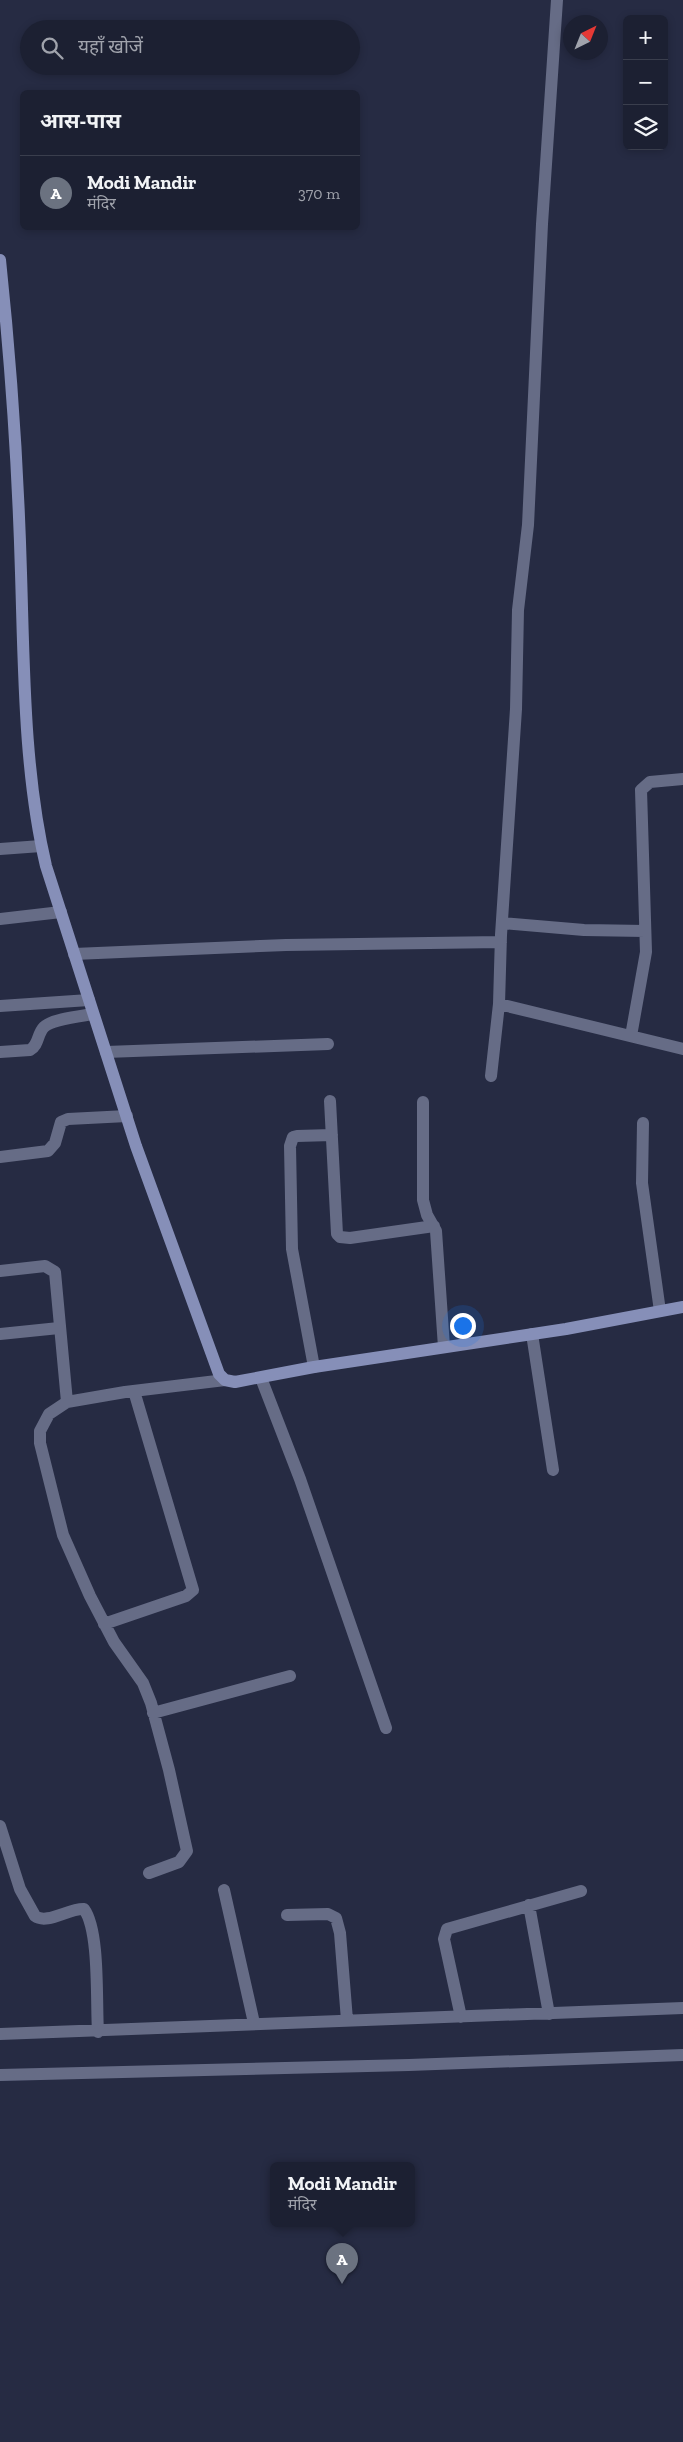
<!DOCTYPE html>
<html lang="hi">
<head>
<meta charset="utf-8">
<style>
	body { margin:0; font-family:"Zilla Slab","Noto Sans Devanagari",serif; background:#292d3e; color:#f1f3f6 }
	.controls { position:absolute; right:15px; top:15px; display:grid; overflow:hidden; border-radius:8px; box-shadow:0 2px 8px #0003 }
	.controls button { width:45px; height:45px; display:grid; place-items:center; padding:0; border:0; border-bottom:1px solid #3a3e4d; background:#1c2032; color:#f1f3f6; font:25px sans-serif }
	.compass { position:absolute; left:563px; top:15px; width:45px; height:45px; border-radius:50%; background:#1c2032; box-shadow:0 2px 8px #0003; rotate:43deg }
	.you { position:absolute; left:462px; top:1325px; width:18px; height:18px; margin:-12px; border:4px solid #fff; border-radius:50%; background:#1a73e8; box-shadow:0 0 0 8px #1a73e833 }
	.badge { display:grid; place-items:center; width:32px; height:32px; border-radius:50%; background:#f5a246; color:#fff; font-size:16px; font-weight:700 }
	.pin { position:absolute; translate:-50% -41px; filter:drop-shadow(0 1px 2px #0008) }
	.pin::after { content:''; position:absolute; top:26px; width:18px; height:15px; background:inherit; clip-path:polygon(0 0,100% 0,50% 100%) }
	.popup { position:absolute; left:270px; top:2162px; width:145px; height:65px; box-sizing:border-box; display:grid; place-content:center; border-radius:8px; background:#1c2032; filter:drop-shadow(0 1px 4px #0005); font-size:16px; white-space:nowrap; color:#a0a3ac }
	.popup b { font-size:19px; color:#f1f3f6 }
	.popup::after { content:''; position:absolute; left:50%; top:100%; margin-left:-10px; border:10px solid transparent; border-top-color:#1c2032 }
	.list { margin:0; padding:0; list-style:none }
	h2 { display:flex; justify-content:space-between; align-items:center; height:65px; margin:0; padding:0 20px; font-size:21px }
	h2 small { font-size:16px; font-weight:400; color:#a0a3ac }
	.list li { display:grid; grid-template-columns:32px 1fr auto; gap:15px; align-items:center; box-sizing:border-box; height:75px; padding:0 20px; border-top:1px solid #3a3e4d }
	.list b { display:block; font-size:19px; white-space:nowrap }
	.list p { margin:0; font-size:16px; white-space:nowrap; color:#a0a3ac }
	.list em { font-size:16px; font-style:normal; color:#a0a3ac }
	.icon { flex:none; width:28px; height:28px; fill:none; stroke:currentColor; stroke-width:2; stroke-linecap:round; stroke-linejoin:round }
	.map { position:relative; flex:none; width:683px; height:2442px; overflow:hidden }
	.search { position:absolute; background:#1c2032; box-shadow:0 2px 8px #0003; left:20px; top:20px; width:340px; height:55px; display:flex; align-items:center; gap:12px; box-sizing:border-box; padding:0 18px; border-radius:28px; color:#a0a3ac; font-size:19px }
	.panel { position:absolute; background:#1c2032; box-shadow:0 2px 8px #0003; left:20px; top:90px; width:340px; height:140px; border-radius:8px }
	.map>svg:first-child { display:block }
</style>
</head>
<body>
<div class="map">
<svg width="683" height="2442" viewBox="0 0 683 2442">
	<rect width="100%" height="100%" fill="#262b43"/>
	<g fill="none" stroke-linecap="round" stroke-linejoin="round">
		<path stroke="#666c86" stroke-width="12" d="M0,849l41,-3
			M0,919l61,-7
			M502,923l82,7 61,1
			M74,954l212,-9 215,-3
			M499,1004l184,45
			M0,1006l89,-6
			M631,1036l15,-84 -5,-162 9,-8 33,-3
			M0,1052l30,-2c9,-5 7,-16 14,-23 8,-8 38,-11 49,-13
			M106,1052l222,-8
			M491,1076l8,-72 2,-69 15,-226 2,-99 10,-85 14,-301 15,-224
			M330,1101l7,133 3,3 10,1 84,-12
			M423,1102v98l4,15 9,16 8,116
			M643,1123l-1,60 18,128
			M0,1157l48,-6 7,-8 6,-21 7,-3 59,-3
			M0,1271l45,-5 10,6 12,130
			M0,1334l59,-6
			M532,1334l21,136
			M314,1367l-22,-118 -2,-103 3,-9 4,-1 35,-1
			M261,1378l39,101 86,249
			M104,1624l82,-28 7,-6 -59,-199
			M153,1713l137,-37
			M0,1826l20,63 15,27c12,9 34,-8 49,-7 16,22 12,93 14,123
			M149,1873l30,-11 8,-11 -18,-81 -18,-67 -8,-20 -29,-41 -24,-46 -27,-61 -23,-92v-12l9,-17 18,-12 58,-10 100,-12
			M224,1890l30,133
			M529,1905l20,109
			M287,1915l41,-1 8,4 4,15 7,87
			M461,2017l-17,-78 3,-10 134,-38
			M0,2034l683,-26
			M0,2075l409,-10 274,-10"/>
		<path stroke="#868fb8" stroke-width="12" d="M0,260c11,104 18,208 21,313 3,95 3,200 25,293l90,280 83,228 6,6 10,2 79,-15 252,-38 117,-22"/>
	</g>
</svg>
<div class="controls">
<button>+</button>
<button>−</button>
<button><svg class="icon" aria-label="layers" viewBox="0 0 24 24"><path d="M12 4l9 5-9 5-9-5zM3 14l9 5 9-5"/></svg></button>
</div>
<svg class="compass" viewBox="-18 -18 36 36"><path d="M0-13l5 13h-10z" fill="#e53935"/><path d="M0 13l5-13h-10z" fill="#a0a3ac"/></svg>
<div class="you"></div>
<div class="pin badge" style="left:342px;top:2284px;background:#6b7280">A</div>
<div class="popup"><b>Modi Mandir</b>मंदिर</div>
<div class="search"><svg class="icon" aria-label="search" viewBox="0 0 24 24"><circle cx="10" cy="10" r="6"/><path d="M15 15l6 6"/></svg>यहाँ खोजें</div>
<section class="panel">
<h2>आस-पास<small></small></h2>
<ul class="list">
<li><span class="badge" style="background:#6b7280">A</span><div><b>Modi Mandir</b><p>मंदिर</p></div><em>370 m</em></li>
</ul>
</section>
</div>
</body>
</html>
